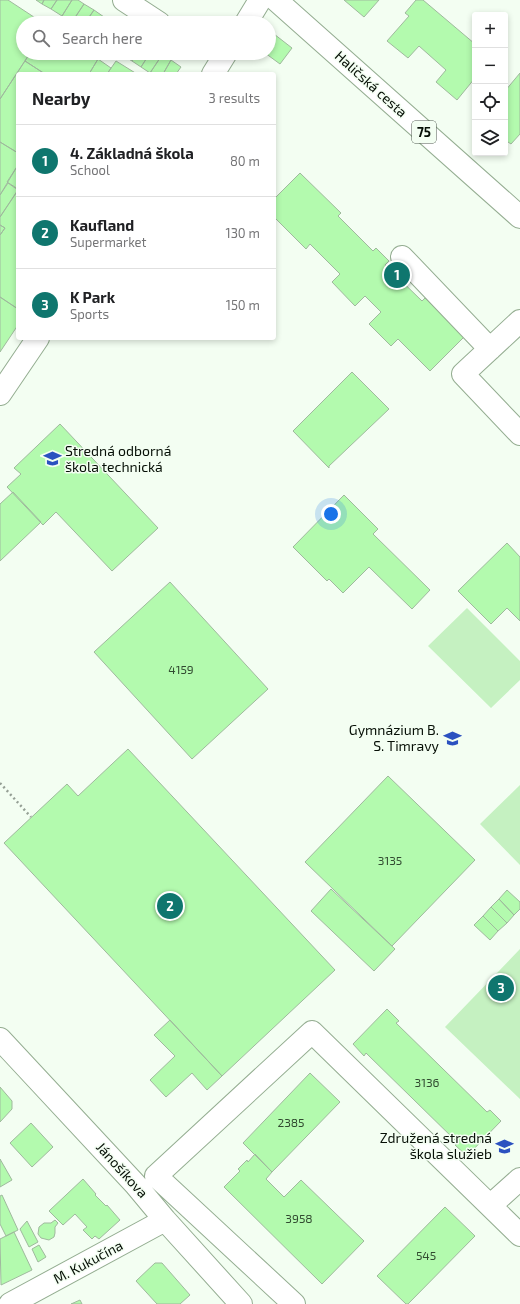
<!DOCTYPE html>
<html lang="en">
<head>
<meta charset="utf-8">
<style>
	body { margin:0; font-family:"Exo 2",sans-serif; background:#f2f2f2; color:#202124 }
	.controls { position:absolute; right:12px; top:12px; display:grid; overflow:hidden; border-radius:4px; box-shadow:0 2px 6px #0003 }
	.controls button { width:36px; height:36px; display:grid; place-items:center; padding:0; border:0; border-bottom:1px solid #e0e0e0; background:#fff; color:#202124; font:20px sans-serif }
	.you { position:absolute; left:331px; top:514px; width:14px; height:14px; margin:-10px; border:3px solid #fff; border-radius:50%; background:#1a73e8; box-shadow:0 0 0 6px #1a73e833 }
	.badge { display:grid; place-items:center; width:26px; height:26px; border-radius:50%; background:#0f766e; color:#fff; font-size:13px; font-weight:700 }
	.pin { position:absolute; translate:-50% -50%; border:2px solid #fff; box-shadow:0 1px 4px #0006 }
	.list { margin:0; padding:0; list-style:none }
	h2 { display:flex; justify-content:space-between; align-items:center; height:52px; margin:0; padding:0 16px; font-size:17px }
	h2 small { font-size:13px; font-weight:400; color:#757577 }
	.list li { display:grid; grid-template-columns:26px 1fr auto; gap:12px; align-items:center; box-sizing:border-box; height:72px; padding:0 16px; border-top:1px solid #e0e0e0 }
	.list b { display:block; font-size:15px; white-space:nowrap }
	.list p { margin:0; font-size:13px; white-space:nowrap; color:#757577 }
	.list em { font-size:13px; font-style:normal; color:#757577 }
	.icon { flex:none; width:22px; height:22px; fill:none; stroke:currentColor; stroke-width:2; stroke-linecap:round; stroke-linejoin:round }
	.map { position:relative; flex:none; width:520px; height:1304px; overflow:hidden }
	.search { position:absolute; background:#fff; box-shadow:0 2px 6px #0003; left:16px; top:16px; width:260px; height:44px; display:flex; align-items:center; gap:10px; box-sizing:border-box; padding:0 14px; border-radius:22px; color:#757577; font-size:15px }
	.panel { position:absolute; background:#fff; box-shadow:0 2px 6px #0003; left:16px; top:72px; width:260px; height:268px; border-radius:4px }
	.map>svg:first-child { display:block }
</style>
</head>
<body>
<div class="map">
<svg width="520" height="1304" viewBox="0 0 520 1304">
	<rect width="100%" height="100%" fill="#f3fef2"/>
	<path fill="#c5f1c1" d="M467,608l53,53v19l-29,28 -63,-62z
		M520,785v80l-40,-41z
		M520,949v150l-75,-72z"/>
	<path fill="#b3faae" stroke="#9fb99d" d="M0,0h8l35,23h-20v30h7l-30,46z
		M36,0h8l-2,4z
		M44,0h13l-6,9 -9,-5z
		M57,0h15l-10,16 -11,-7z
		M72,0h6l6,4 -12,18 -10,-6z
		M344,0h35l-15,17z
		M416,0h7l52,44v34l-18,22 -21,-18 10,-12 -27,-24 -11,12 -21,-17 22,-25 -4,-3z
		M84,4l10,6 -9,13 -13,-1z
		M94,10l10,7 -4,6h-15z
		M104,17l9,6h-13z
		M274,34l18,14 -12,16 -15,-11h4v-12z
		M30,53h59l9,6 -9,15h-44l-20,-13z
		M123,53h14l-5,8 -10,-6z
		M137,53h13l-9,14 -9,-6z
		M150,53h10l2,2 -12,18 -9,-6z
		M162,55l9,5 -8,14h-11l-2,-1z
		M98,59l13,9 -4,6h-18z
		M171,60l10,7 -5,7h-13z
		M25,61l20,13h-27v79l-18,-11v-43z
		M116,61l21,13h-30z
		M520,73v61l-9,10 -6,-4v-49z
		M0,142l18,11v12l-18,30z
		M18,165v24l-11,-7z
		M300,173l41,40 -3,3 35,35 3,-3 13,13 -4,4 37,36 3,-3 39,39 -34,34 -32,-32 -7,7 -22,-22 12,-12 -16,-16 -10,10 -23,-24 8,-8 -30,-30 -4,5 -32,-32v-18z
		M8,183l10,7 -18,27v-22z
		M18,190v119l-18,-12v-62l5,-7 -5,-3v-8z
		M0,225l5,3 -5,7z
		M0,297l18,12v16l-18,27z
		M352,372l37,37 -60,57v2l-36,-37z
		M60,424l98,104 -46,43 -56,-59 -13,13 -36,-38 14,-13 -7,-6z
		M13,492l28,30 -41,39v-57z
		M344,495l34,34 -5,5 57,56 -18,19 -43,-42 -26,26 -14,-14 -2,2 -34,-34z
		M507,543l13,14v64l-13,-13 -16,16 -33,-33z
		M170,582l98,107 -76,70 -98,-107z
		M128,749l207,221 -113,106 -218,-233 63,-59 11,12z
		M388,776l87,84 -83,86 -87,-84z
		M331,889l64,60 -21,22 -63,-60z
		M507,890l13,12v7l-6,6 -15,-16z
		M499,899l15,16 -7,8 -16,-16z
		M491,907l16,16 -9,8 -15,-15z
		M483,916l15,15 -8,9 -16,-15z
		M387,1009l12,12 -3,2 91,89 3,-2 11,11 -34,35 -12,-11 3,-2 -92,-90 -2,3 -11,-12z
		M170,1020l52,56 -15,14 -15,-17 -26,24 -16,-17 25,-24 -21,-21z
		M310,1073l30,29 -68,70 -29,-29z
		M0,1087l12,14v8l-12,13z
		M31,1123l22,24 -21,20 -22,-24z
		M255,1154l17,18 -6,7 18,18 17,-17 63,61 -42,43 -98,-97 16,-16 -2,-2 9,-9 1,2z
		M0,1159l12,21 -12,7z
		M83,1179l13,15 -1,1 11,11 1,-1 13,15 -21,19 -4,-3 -3,3 -9,-9 4,-3 -12,-13 -12,11 -14,-14z
		M2,1195l16,35 -12,6 -6,-12v-28z
		M445,1207l30,29 -67,68h-2l-29,-28z
		M55,1220l3,3 -3,4v6l-1,4 -5,3 -8,-2 -3,-4 1,-7 5,-4h7z
		M27,1221l11,21 -9,5 -9,-18z
		M14,1232l18,38 -31,15 -1,-46z
		M39,1245l7,12 -8,5 -6,-13z
		M155,1263h7l28,32 -10,9h-23l-21,-23z
		M80,1300l2,4h-11z"/>
	<g fill="none" stroke-linecap="round" stroke-linejoin="round">
		<defs>
			<path id="minor" d="M124,0l35,23
				M246,23l14,-23
				M213,74l13,-21
				M402,257l88,92
				M520,321l-57,53 57,60
				M0,394l38,-56
				M0,1039l135,145 30,36 76,84
				M491,1205l29,-26
				M10,1304l155,-84
				M294,1304l-138,-128 156,-144 208,203"/>
			<path id="major" d="M276,0l244,217"/>
		</defs>
		<use href="#minor" stroke="#94ad91" stroke-width="24"/>
		<use href="#major" stroke="#94ad91" stroke-width="24"/>
		<path stroke="#959f95" stroke-width="2.5" stroke-dasharray="2 3" stroke-linecap="butt" d="M0,783l31,34"/>
		<use href="#minor" stroke="#fff" stroke-width="22"/>
		<use href="#major" stroke="#fff" stroke-width="22"/>
	</g>
	<defs>
		<symbol id="school-bare" viewBox="-9 -9 18 18"><path d="M0-5L7-2L0 1L-7-2ZM-4 1L0 2.5L4 1V4Q0 6-4 4Z" fill="#2b51c0" stroke="#f3fef2" stroke-width="2.5" paint-order="stroke"/></symbol>
		<symbol id="university-bare" viewBox="-9 -9 18 18"><path d="M0-5L7-2L0 1L-7-2ZM-4 1L0 2.5L4 1V4Q0 6-4 4Z" fill="#2b51c0" stroke="#f3fef2" stroke-width="2.5" paint-order="stroke"/></symbol>
	</defs>
	<g fill-rule="evenodd">
		<use href="#school-bare" x="40" y="446" width="25" height="25"/>
		<use href="#school-bare" x="440" y="726" width="25" height="25"/>
		<use href="#university-bare" x="492" y="1134" width="25" height="25"/>
	</g>
	<g text-anchor="middle" stroke-width="3" stroke-linejoin="round" paint-order="stroke">
		<g font-size="12" fill="#314a30">
			<text x="181" y="674">4159</text>
			<text x="390" y="865">3135</text>
			<text x="427" y="1087">3136</text>
			<text x="291" y="1127">2385</text>
			<text x="299" y="1223">3958</text>
			<text x="426" y="1260">545</text>
		</g>
		<rect fill="#f3fef2" stroke="#4d574d" stroke-width="1" x="412" y="121" width="24" height="22" rx="3"/>
		<g font-size="13" font-weight="bold" fill="#060f06">
			<text x="424" y="137">75</text>
		</g>
		<g font-size="14" fill="#060f06" stroke="#f3fef2">
			<text transform="translate(371 84) rotate(42)" y="5">Haličská cesta</text>
			<text transform="translate(122 1170) rotate(48)" y="5">Jánošíkova</text>
			<text transform="translate(88 1262) rotate(-28)" y="5">M. Kukučína</text>
		</g>
		<g font-size="14" fill="#060f06" stroke="#f3fef2" text-anchor="end">
			<text x="65" y="456" text-anchor="start">Stredná odborná<tspan x="65" dy="16">škola technická</tspan></text>
			<text x="439" y="735">Gymnázium B.<tspan x="439" dy="16">S. Timravy</tspan></text>
			<text x="492" y="1143">Združená stredná<tspan x="492" dy="16">škola služieb</tspan></text>
		</g>
	</g>
</svg>
<div class="controls">
<button>+</button>
<button>−</button>
<button><svg class="icon" aria-label="locate" viewBox="0 0 24 24"><circle cx="12" cy="12" r="6"/><path d="M12 2v4M12 18v4M2 12h4M18 12h4"/></svg></button>
<button><svg class="icon" aria-label="layers" viewBox="0 0 24 24"><path d="M12 4l9 5-9 5-9-5zM3 14l9 5 9-5"/></svg></button>
</div>
<div class="you"></div>
<div class="pin badge" style="left:397px;top:275px">1</div>
<div class="pin badge" style="left:170px;top:906px">2</div>
<div class="pin badge" style="left:501px;top:988px">3</div>
<div class="search"><svg class="icon" aria-label="search" viewBox="0 0 24 24"><circle cx="10" cy="10" r="6"/><path d="M15 15l6 6"/></svg>Search here</div>
<section class="panel">
<h2>Nearby<small>3 results</small></h2>
<ul class="list">
<li><span class="badge">1</span><div><b>4. Základná škola</b><p>School</p></div><em>80 m</em></li>
<li><span class="badge">2</span><div><b>Kaufland</b><p>Supermarket</p></div><em>130 m</em></li>
<li><span class="badge">3</span><div><b>K Park</b><p>Sports</p></div><em>150 m</em></li>
</ul>
</section>
</div>
</body>
</html>
